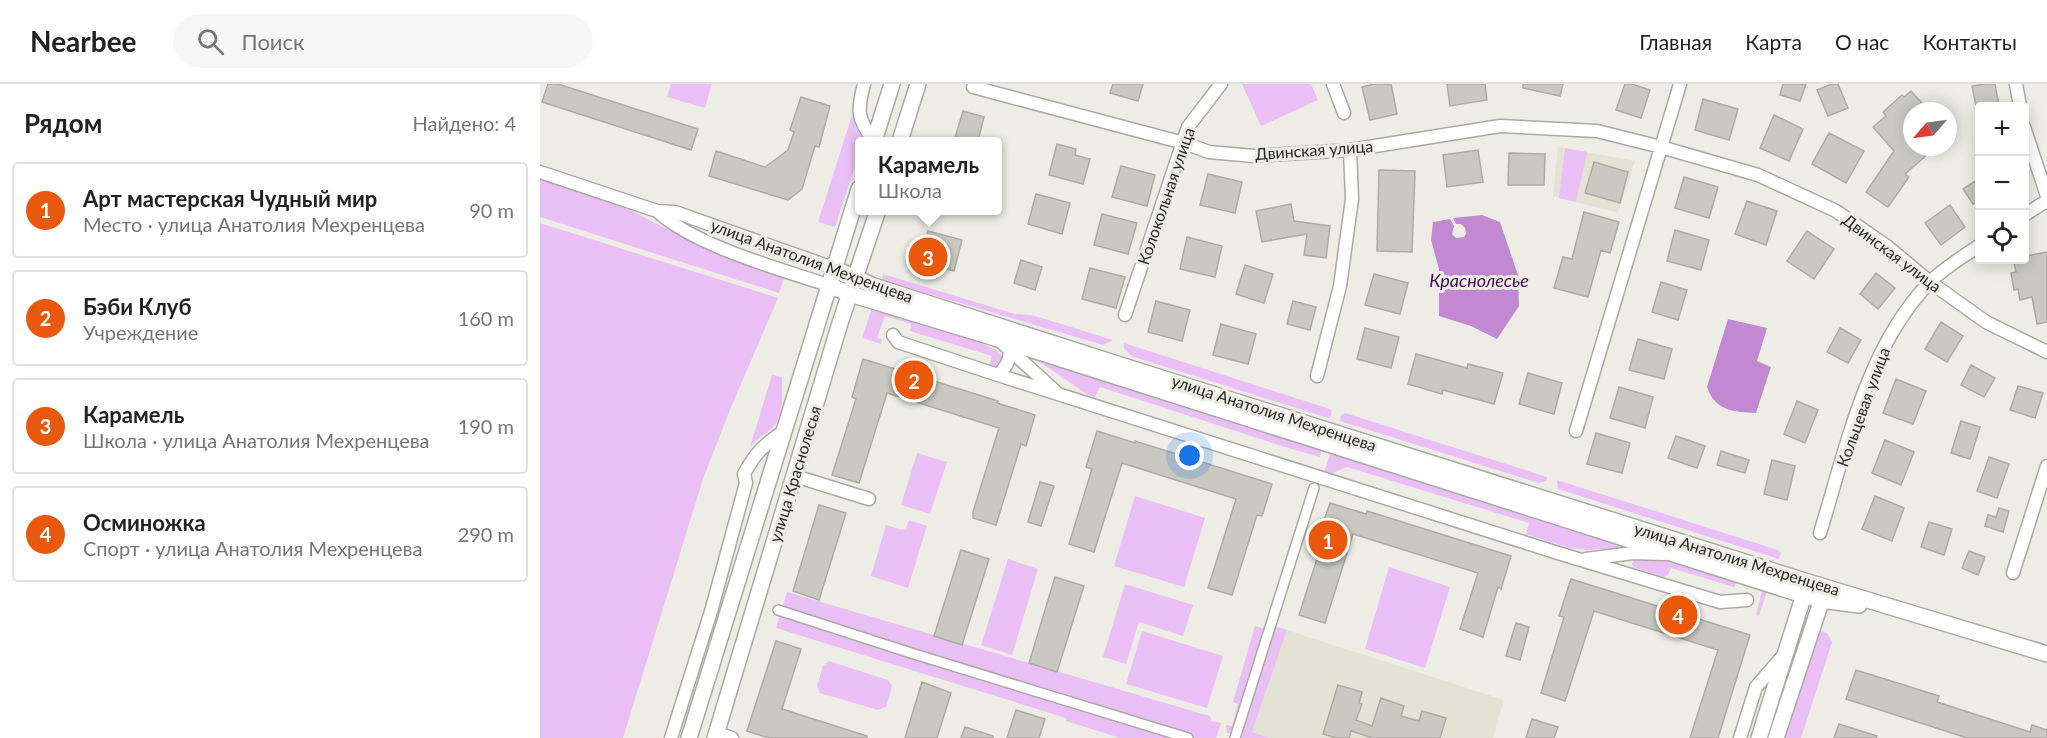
<!DOCTYPE html>
<html lang="ru">
<head>
<meta charset="utf-8">
<style>
	body { margin:0; font-family:Lato,sans-serif; background:#f6f6f6; color:#222 }
	.controls { position:absolute; right:18px; top:18px; display:grid; overflow:hidden; border-radius:6px; box-shadow:0 3px 15px #0003 }
	.controls button { width:54px; height:54px; display:grid; place-items:center; padding:0; border:0; border-bottom:2px solid #e0e0e0; background:#fff; color:#222; font:30px sans-serif }
	.compass { position:absolute; left:1363px; top:18px; width:54px; height:54px; border-radius:50%; background:#fff; box-shadow:0 3px 15px #0003; rotate:242deg }
	.you { position:absolute; left:650px; top:372px; width:21px; height:21px; margin:-15px; border:4px solid #fff; border-radius:50%; background:#1a73e8; box-shadow:0 0 0 9px #1a73e833 }
	.badge { display:grid; place-items:center; width:39px; height:39px; border-radius:50%; background:#ea580c; color:#fff; font-size:20px; font-weight:700 }
	.pin { position:absolute; translate:-50% -50%; border:3px solid #fff; box-shadow:0 2px 6px #0006 }
	.popup { position:absolute; left:315px; top:53px; width:147px; height:78px; box-sizing:border-box; display:grid; place-content:center; border-radius:6px; background:#fff; filter:drop-shadow(0 2px 4px #0005); font-size:20px; white-space:nowrap; color:#767676 }
	.popup b { font-size:22px; color:#222 }
	.popup::after { content:''; position:absolute; left:50%; top:100%; margin-left:-12px; border:12px solid transparent; border-top-color:#fff }
	.list { margin:0; padding:0; list-style:none }
	h2 { display:flex; justify-content:space-between; align-items:center; height:78px; margin:0; padding:0 24px; font-size:26px }
	h2 small { font-size:20px; font-weight:400; color:#767676 }
	.list li { display:grid; grid-template-columns:39px 1fr auto; gap:18px; align-items:center; box-sizing:border-box; height:96px; margin:0 12px 12px; padding:0 12px; border:2px solid #e0e0e0; border-radius:6px }
	.list b { display:block; font-size:22px; white-space:nowrap }
	.list p { margin:0; font-size:20px; white-space:nowrap; color:#767676 }
	.list em { font-size:20px; font-style:normal; color:#767676 }
	.icon { flex:none; width:33px; height:33px; fill:none; stroke:currentColor; stroke-width:2; stroke-linecap:round; stroke-linejoin:round }
	.map { position:relative; flex:none; width:1507px; height:654px; overflow:hidden }
	header { display:flex; align-items:center; gap:36px; box-sizing:border-box; height:84px; padding:0 30px; background:#fff; border-bottom:2px solid #e0e0e0 }
	header strong { font-size:28px }
	nav { display:flex; gap:33px; margin-inline-start:auto; font-size:21px }
	.search { width:420px; height:54px; background:#f6f6f6; display:flex; align-items:center; gap:15px; box-sizing:border-box; padding:0 21px; border-radius:33px; color:#767676; font-size:22px }
	main { display:flex }
	aside { flex:1; background:#fff }
	.map>svg:first-child { display:block }
</style>
</head>
<body>
<header>
<strong>Nearbee</strong>
<div class="search"><svg class="icon" aria-label="search" viewBox="0 0 24 24"><circle cx="10" cy="10" r="6"/><path d="M15 15l6 6"/></svg>Поиск</div>
<nav><a>Главная</a><a>Карта</a><a>О нас</a><a>Контакты</a></nav>
</header>
<main>
<aside>
<h2>Рядом<small>Найдено: 4</small></h2>
<ul class="list">
<li><span class="badge">1</span><div><b>Арт мастерская Чудный мир</b><p>Место · улица Анатолия Мехренцева</p></div><em>90 m</em></li>
<li><span class="badge">2</span><div><b>Бэби Клуб</b><p>Учреждение</p></div><em>160 m</em></li>
<li><span class="badge">3</span><div><b>Карамель</b><p>Школа · улица Анатолия Мехренцева</p></div><em>190 m</em></li>
<li><span class="badge">4</span><div><b>Осминожка</b><p>Спорт · улица Анатолия Мехренцева</p></div><em>290 m</em></li>
</ul>
</aside>
<div class="map">
<svg width="1507" height="654" viewBox="0 0 1507 654">
	<rect width="100%" height="100%" fill="#edede6"/>
	<path fill="#e3e3d5" d="M1018,63l77,14 -17,52 -65,-17z
		M747,546l217,70 -11,38h-223l-18,-6z"/>
	<path fill="#eabff5" d="M131,0h41l-7,24 -38,-11z
		M702,0h69l7,16 -57,26z
		M314,25l4,16 6,13 -1,3h-4v13l-24,73 -17,-5z
		M1025,64l22,4 -11,50 -17,-4z
		M0,96l81,25 88,46 75,27 -5,15 -239,-76z
		M0,139l238,75 -49,114 -26,67 -80,259h-83z
		M343,190l132,40 17,1 81,25 -10,5 -221,-65z
		M332,224l100,31 26,12 5,6v4l-5,7 -9,-1 3,-11 -82,-25 1,-7 -26,-8 -8,22 5,2 -1,4 -19,-6z
		M584,259l206,66 2,2 -1,5 -3,2 -197,-62 -7,-8z
		M494,274l288,91 -2,8 -35,-10 -185,-60 -5,10 -7,-2z
		M232,291l10,2c0,15 2,35 -7,48 -4,6 -18,13 -25,22z
		M805,329l202,64 -1,4 -7,2 -199,-62 1,-6z
		M791,368l306,95 -49,3 -18,-2 -44,-14 3,-11 -182,-56 -17,7 -6,-2z
		M377,369l30,9 -17,52 -29,-9z
		M1017,396l221,70 3,3 -2,6 -221,-70z
		M595,412l70,22 -21,69 -70,-21z
		M369,436l18,6 -19,62 -37,-12 15,-51 16,5 4,-2z
		M1097,473l57,7 74,24 -9,28 -3,-1 6,-24 -25,-9 -3,5 -63,-19 -3,7 -5,2 -30,-10 -1,-4z
		M468,475l30,10 -26,86 -31,-10z
		M849,483l61,20 -25,81 -60,-19z
		M585,500l68,21 -10,31 -44,-14 -13,42 -23,-7z
		M247,508l423,124 1,5 10,2 -5,15h-96l-54,-17v-3l-290,-90z
		M715,542l9,3 -31,106 -6,-2 -1,-8 6,1 6,-22 -5,-2z
		M733,542l14,4 -35,102 18,6h-31z
		M1277,546l10,3 5,9 -31,96h-17z
		M602,547l81,25 -16,52 -81,-24z
		M289,577l59,19 4,6 -6,21 -8,3 -58,-17 -3,-7 6,-20z"/>
	<path fill="#c388d2" d="M942,131l18,7 18,53 1,31 -22,33 -26,-13 -32,-10v-47l-8,-29 2,-18 17,-3 4,7 -2,8 4,4 8,-1 2,-3 -1,-6 -4,-4h-5l-3,-6z
		M1188,235l39,9 -10,33 14,6 -15,46c-22,-1 -41,-2 -49,-26z"/>
	<path fill="#c9c9c2" stroke="#acaca5" stroke-width="1.5" d="M8,0h10l140,45 -7,21 -149,-48z
		M573,0h30l-5,17 -28,-8z
		M834,0h17l6,30 -27,6 -8,-33z
		M907,0h38l2,16 -37,6z
		M983,0h40l-3,12 -37,-8z
		M1085,0h7l18,6 -9,28 -25,-8z
		M1243,0h23l-6,17 -20,-6z
		M1292,0h6l10,24 -20,8 -11,-26z
		M1445,0h10l4,21 -23,1 -4,-20z
		M1371,7l18,20h-17v36h9l6,8 -22,19 4,3 -21,30 -22,-15 28,-41 -21,-24 13,-11 -3,-4 19,-17 2,2z
		M261,13l29,9 -11,41 -4,-1 -13,43 -14,11 -79,-24 7,-25 49,16 23,-17 6,-18 -4,-2z
		M1163,15l35,10 -9,31 -34,-10z
		M423,27l21,6 -6,24h-24z
		M1234,31l29,14 -14,32 -29,-13z
		M1289,49l35,18 -18,32 -34,-19z
		M517,60l19,5 -1,6 15,4 -7,25 -34,-9z
		M938,66l5,32 -36,5 -4,-32z
		M969,69l36,1 -1,31h-36z
		M1054,78l34,10 -8,31 -35,-10z
		M581,82l34,9 -8,31 -35,-9z
		M839,86l36,1 -3,81 -35,-1z
		M668,90l34,8 -7,31 -35,-8z
		M1144,93l34,10 -9,31 -34,-10z
		M1440,94v22l-7,4 -10,-15z
		M496,110l34,9 -8,31 -34,-10z
		M1207,117l30,10 -11,34 -31,-11z
		M751,120l3,17 36,5 -4,32 -22,-3 3,-21 -45,8 -6,-31z
		M1410,121l15,22 -24,18 -16,-22z
		M1044,128l35,10 -9,31 -9,-3 -13,47 -34,-9 9,-31 9,2z
		M562,130l35,9 -9,31 -34,-9z
		M1135,146l34,10 -8,30 -34,-9z
		M388,147l34,9 -8,31 -34,-9z
		M1267,147l27,18 -20,30 -27,-18z
		M647,153l35,9 -7,31 -35,-8z
		M1507,168v70l-10,2 -5,-27 -12,3 -2,-11 -4,1 -3,-17 5,-1 -2,-9 13,-3 -1,-4z
		M481,176l21,7 -7,23 -21,-7z
		M705,181l28,9 -9,29 -28,-9z
		M550,184l35,9 -9,31 -34,-9z
		M1336,189l19,15 -17,21 -18,-15z
		M834,190l34,9 -8,31 -35,-9z
		M1121,198l26,8 -9,30 -26,-8z
		M616,217l34,9 -8,31 -34,-9z
		M753,217l23,6 -6,23 -23,-6z
		M1401,238l22,14 -16,26 -22,-13z
		M681,240l35,10 -8,30 -35,-9z
		M825,244l34,9 -8,31 -34,-9z
		M1300,244l21,12 -13,23 -21,-11z
		M1098,255l34,10 -8,30 -35,-9z
		M876,270l51,14 1,-4 35,9 -9,31 -51,-14 -1,4 -34,-10z
		M323,275l135,42 -1,2 38,12 -9,31 -5,-2 -25,81 -23,-7v-6l26,-84 -112,-35 -28,90 -27,-8 24,-76 -4,-2z
		M1431,281l24,13 -11,19 -23,-12z
		M988,289l34,10 -8,31 -35,-10z
		M1356,295l30,12 -13,33 -30,-11z
		M1478,302l25,7 -8,25 -25,-8z
		M1079,303l34,10 -8,31 -35,-10z
		M1257,317l21,9 -13,33 -21,-9z
		M1421,337l19,6 -10,32 -19,-6z
		M557,347l38,12v-2l137,43 -10,32 -5,-1 -25,80 -24,-7 28,-89 -114,-36 -28,89 -25,-8 23,-75 -6,-2z
		M1056,349l34,10 -8,30 -35,-9z
		M1136,352l29,10 -8,22 -29,-10z
		M1345,356l29,12 -13,33 -29,-12z
		M1181,367l28,9 -4,13 -28,-8z
		M1449,373l20,7 -12,34 -20,-7z
		M1232,376l23,6 -8,34 -23,-6z
		M500,398l14,4 -13,40 -13,-4z
		M1335,412l29,12 -12,33 -30,-12z
		M790,419l36,11 1,-3 144,45 -10,33 -3,-2 -15,50 -23,-8 18,-56 -125,-39 -28,89 -26,-8 24,-75 -5,-2z
		M279,421l27,8 -27,87 -26,-9z
		M1459,424l10,3 -6,21 -18,-6 3,-11 8,2z
		M1389,438l23,7 -8,26 -23,-8z
		M421,466l28,9 -27,86 -28,-9z
		M1429,467l16,6 -7,18 -16,-7z
		M515,493l29,9 -27,86 -28,-9z
		M1031,495l179,56 -32,103h-28l28,-88 -124,-39 -29,90 -24,-8 23,-76 -5,-1z
		M976,539l13,4 -9,33 -14,-4z
		M236,557l25,8 -19,60 85,27v2h-98l-22,-7z
		M1316,586l83,26 -2,6 93,30 2,-7 15,5v8h-80l-121,-39z
		M382,598l29,11 -14,45h-32z
		M798,601l24,7 -3,11 3,1 -6,16 16,6 9,-28 23,8 -3,10 18,5 3,-10 24,7 -6,20h-67l-22,-7 -2,7h-13l-13,-4z
		M476,626l29,9 -6,19h-32z
		M992,635l26,8 -4,11h-28z
		M1299,640l38,12 -1,2h-42z
		M425,643l28,9v2h-32z"/>
	<g fill="none" stroke-linecap="round" stroke-linejoin="round">
		<defs>
			<path id="pedestrian" d="M238,526l133,43 277,85
				M695,654l79,-250"/>
			<path id="minor" d="M324,0c-7,26 -7,35 10,57
				M793,0l11,29
				M1476,0l4,22
				M433,3l211,56 25,9 45,4 96,-6 150,-24 97,5 64,16 97,28 78,36 52,36 42,35 56,40 61,30
				M1484,43l23,69
				M0,88l117,39 18,1 158,56
				M117,127c36,34 122,58 171,74
				M1484,131l23,-14
				M585,231l63,-188 33,-43
				M353,251l5,7 100,33 560,178 162,49 27,-2
				M459,256l56,51
				M458,291c8,-8 12,-14 12,-26
				M777,292l23,-90 12,-87 -2,-49
				M1036,347l104,-347
				M255,392l74,23
				M1280,449c26,-84 46,-184 108,-249 14,-15 35,-27 52,-39
				M1046,475l47,-6 31,1
				M1473,489l34,-107
				M177,649l15,5
				M131,654l41,-130 34,-125 -2,-9c12,-22 20,-29 40,-43
				M1200,654l16,-51 26,-30"/>
			<path id="tertiary" d="M334,57l18,-57
				M360,57l18,-57
				M293,184l41,18 240,77 694,219 239,72
				M288,201l22,9 148,45 805,256 18,5 38,5
				M149,654l170,-549
				M175,654l125,-415 38,-113
				M1219,654l47,-150
				M1236,654l48,-145"/>
		</defs>
		<use href="#pedestrian" stroke="#aaaaa4" stroke-width="12"/>
		<use href="#minor" stroke="#aaaaa4" stroke-width="15"/>
		<use href="#tertiary" stroke="#aaaaa4" stroke-width="18"/>
		<use href="#pedestrian" stroke="#fff" stroke-width="9"/>
		<use href="#minor" stroke="#fff" stroke-width="12"/>
		<use href="#tertiary" stroke="#fff" stroke-width="15"/>
	</g>
	<g text-anchor="middle" stroke-width="6" stroke-linejoin="round" paint-order="stroke">
		<g font-size="16" fill="#282825" stroke="#edede6">
			<text transform="translate(774 66) rotate(-4)" y="6">Двинская улица</text>
			<text transform="translate(626 112) rotate(-71)" y="6">Колокольная улица</text>
			<text transform="translate(1352 169) rotate(37)" y="6">Двинская улица</text>
			<text transform="translate(272 177) rotate(20)" y="6">улица Анатолия Мехренцева</text>
			<text transform="translate(1323 323) rotate(-70)" y="6">Кольцевая улица</text>
			<text transform="translate(734 329) rotate(18)" y="6">улица Анатолия Мехренцева</text>
			<text transform="translate(255 390) rotate(-73)" y="6">улица Краснолесья</text>
			<text transform="translate(1197 475) rotate(17)" y="6">улица Анатолия Мехренцева</text>
		</g>
		<g font-size="18" font-style="italic" fill="#440b50" stroke="#edede6">
			<text x="939" y="203">Краснолесье</text>
		</g>
	</g>
</svg>
<div class="controls">
<button>+</button>
<button>−</button>
<button><svg class="icon" aria-label="locate" viewBox="0 0 24 24"><circle cx="12" cy="12" r="6"/><path d="M12 2v4M12 18v4M2 12h4M18 12h4"/></svg></button>
</div>
<svg class="compass" viewBox="-18 -18 36 36"><path d="M0-13l5 13h-10z" fill="#e53935"/><path d="M0 13l5-13h-10z" fill="#767676"/></svg>
<div class="you"></div>
<div class="pin badge" style="left:788px;top:456px">1</div>
<div class="pin badge" style="left:374px;top:296px">2</div>
<div class="pin badge" style="left:388px;top:173px">3</div>
<div class="popup"><b>Карамель</b>Школа</div>
<div class="pin badge" style="left:1138px;top:531px">4</div>
</div>
</main>
</body>
</html>
